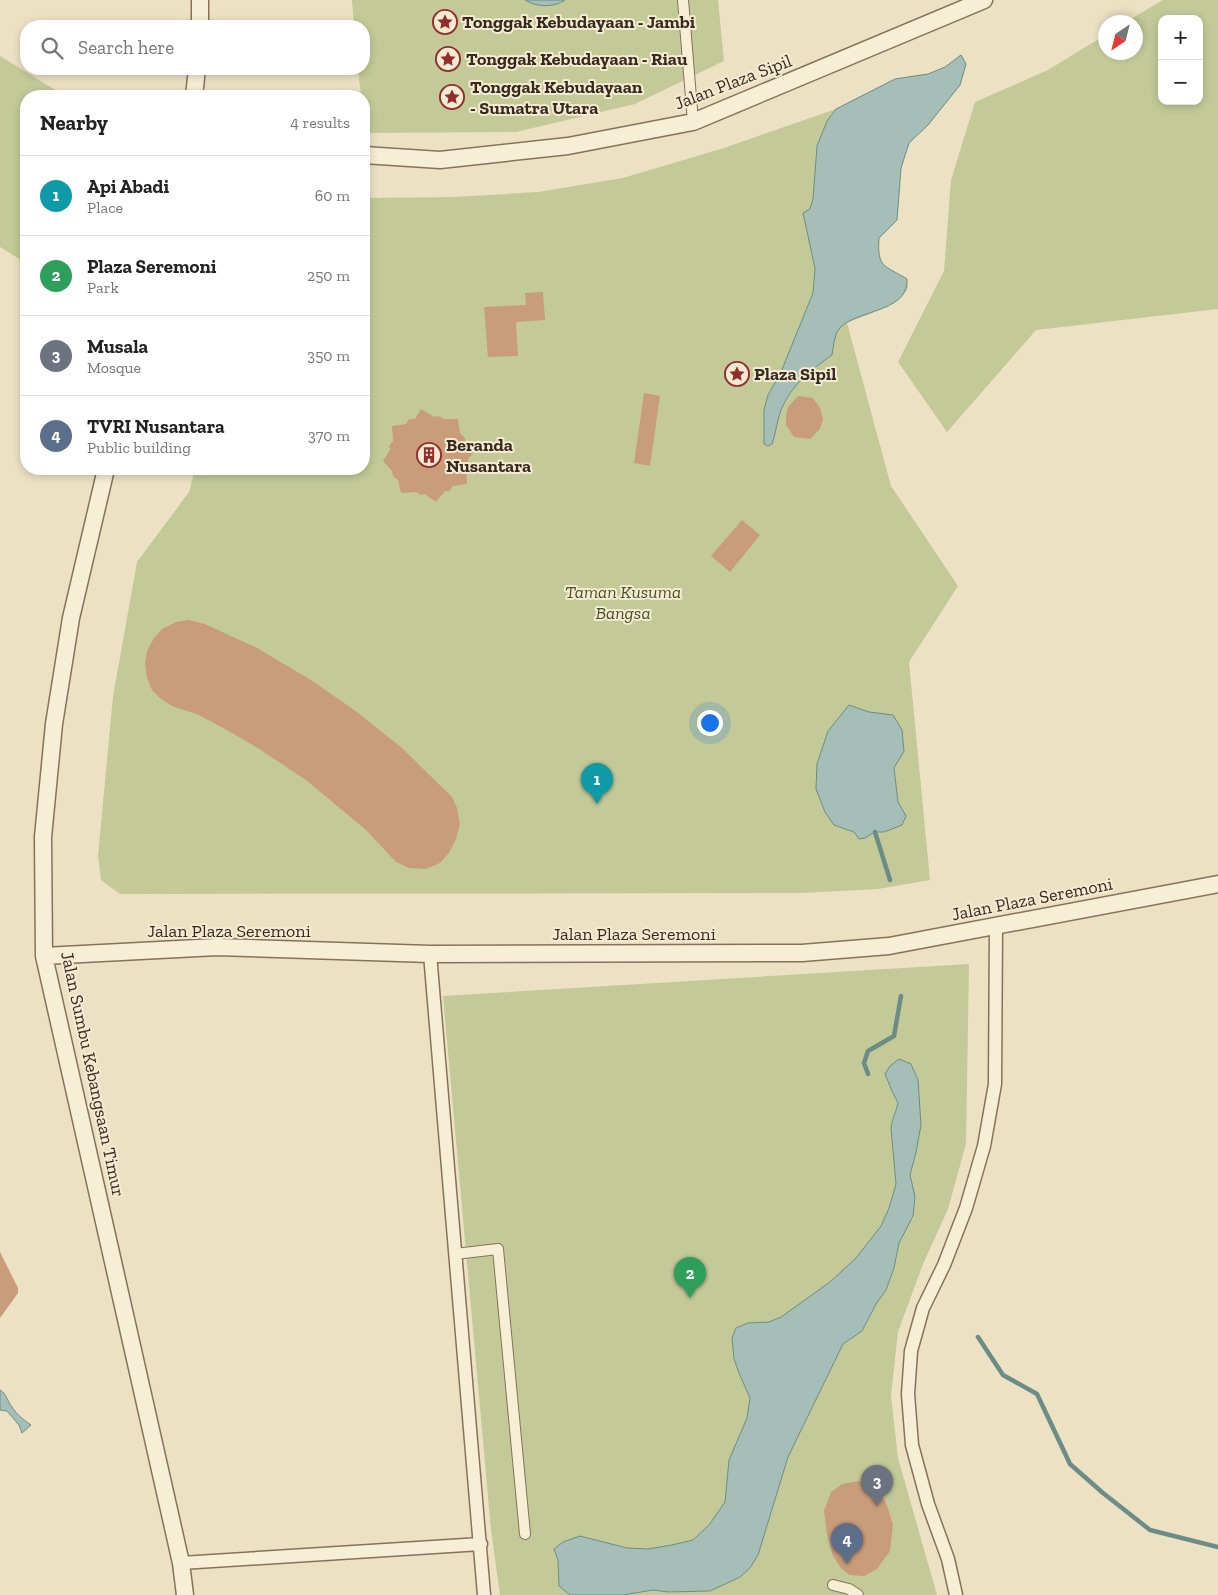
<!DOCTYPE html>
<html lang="en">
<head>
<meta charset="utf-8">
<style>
	body { margin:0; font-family:"Zilla Slab",serif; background:#f6f6f6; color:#222 }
	.controls { position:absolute; right:15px; top:15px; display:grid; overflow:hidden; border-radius:10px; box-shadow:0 2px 8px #0003 }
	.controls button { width:45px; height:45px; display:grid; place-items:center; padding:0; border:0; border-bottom:1px solid #e0e0e0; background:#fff; color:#222; font:25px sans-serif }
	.compass { position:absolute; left:1098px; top:15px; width:45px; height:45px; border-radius:50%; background:#fff; box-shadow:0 2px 8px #0003; rotate:215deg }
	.you { position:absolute; left:709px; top:722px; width:18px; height:18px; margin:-12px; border:4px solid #fff; border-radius:50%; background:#1a73e8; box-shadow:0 0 0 8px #1a73e833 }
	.badge { display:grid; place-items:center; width:32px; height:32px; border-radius:50%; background:#932d2d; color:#fff; font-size:16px; font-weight:700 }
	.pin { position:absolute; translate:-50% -41px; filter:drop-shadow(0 1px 2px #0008) }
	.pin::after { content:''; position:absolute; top:26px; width:18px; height:15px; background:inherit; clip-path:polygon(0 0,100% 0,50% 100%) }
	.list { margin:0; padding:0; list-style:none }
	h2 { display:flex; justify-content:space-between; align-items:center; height:65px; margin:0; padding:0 20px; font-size:21px }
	h2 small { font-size:16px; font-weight:400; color:#767676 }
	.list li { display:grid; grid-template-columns:32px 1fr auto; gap:15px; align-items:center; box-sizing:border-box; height:80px; padding:0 20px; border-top:1px solid #e0e0e0 }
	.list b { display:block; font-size:19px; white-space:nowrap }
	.list p { margin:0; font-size:16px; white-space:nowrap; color:#767676 }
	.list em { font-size:16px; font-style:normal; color:#767676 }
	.icon { flex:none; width:28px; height:28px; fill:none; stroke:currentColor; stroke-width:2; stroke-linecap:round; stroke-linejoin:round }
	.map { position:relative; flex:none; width:1218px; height:1595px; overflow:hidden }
	.search { position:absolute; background:#fff; box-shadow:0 2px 8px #0003; left:20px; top:20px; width:350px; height:55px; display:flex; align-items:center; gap:12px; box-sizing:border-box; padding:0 18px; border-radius:20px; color:#767676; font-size:19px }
	.panel { position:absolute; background:#fff; box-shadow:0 2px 8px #0003; left:20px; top:90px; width:350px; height:385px; border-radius:20px }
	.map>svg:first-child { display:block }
</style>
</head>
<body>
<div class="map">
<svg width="1218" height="1595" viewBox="0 0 1218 1595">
	<rect width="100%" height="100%" fill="#ece1c3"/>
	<path fill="#c3ca98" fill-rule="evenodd" d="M352,0h366l6,61 -89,43 -119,28 -152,1v-37h-3l-3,-27h6v-43h-10z
		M1163,0h55v309l-182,21 -89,102 -49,-70 46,-91 7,-91 24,-78 73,-32 57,-35 1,17h30v-30h-10zM1162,19h37v82h-37z
		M961,55l5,9 -6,21 -32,40 -19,18 -8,25 -4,52 -18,18c-2,30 5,27 28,41 0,3 1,6 1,8 -4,16 -47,30 -61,36l44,163 67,100 -49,76 21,218 -52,9 -76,4 -682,1 -19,-14 -3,-24 15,-160 24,-134 52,-70 6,-23h169v-271l91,-1 83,-5 85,-14 101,-30 112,-39 59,-30 33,-5 17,-7z
		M0,56l65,40h-39v167l-26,-16z
		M969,964l-3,180 -18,65 -25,55 -25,68 -7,64 7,62 39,137h-437l-9,-65 -48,-534z"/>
	<path fill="#a5bfb8" stroke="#6c8d85" d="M525,0h40c-11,8 -29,7 -40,0z
		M961,55l5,9 -6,21 -32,40 -19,18 -8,25 -4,52 -18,18c-2,30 5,27 28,41 2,36 -58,30 -70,53 -3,7 -4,17 -5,23 -21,15 -41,30 -51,55 -4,10 -5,23 -9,34l-4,2 -4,-2v-34l4,-15 13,-23 32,-79 2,-25 -12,-55 7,-4 3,-10 4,-53 10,-25 9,-12 59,-30 33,-5 17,-7z
		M849,705l20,7 24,3 9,15 2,21 -10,17 4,34 8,14 -4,9 -18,7h-9l-10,6 -6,1 -5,-7 -20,-7 -9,-13 -9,-23 1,-25 11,-33z
		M899,1059l12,5 7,16 3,45 -5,27 -6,23 5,22 -2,19 -14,27 -5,25 -8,22 -10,14 -14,27 -19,13 -55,113 -30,98 -8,13 -10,9 -30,14 -42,1 -15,-2 -30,5h-53l-11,-9 -1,-26 -4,-11 9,-7 17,-6 47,12 21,1 24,-4 21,-5 16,-15 16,-23 4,-42 18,-42 3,-20 -11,-25 -5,-14 -2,-21 4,-10 12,-5 21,-1 12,-5 49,-35 26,-24 25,-32 8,-18 7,-24 -5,-56c1,-9 5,-16 7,-25l-6,-12 -7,-17 5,-8z
		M0,1390c7,4 7,11 12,17 5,8 12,13 19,18l-9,8 -3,-8 -12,-14 -7,-1z"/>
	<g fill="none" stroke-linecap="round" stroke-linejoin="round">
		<path stroke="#6c8d85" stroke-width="4.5" d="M875,832l15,48
			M868,1074l-4,-11 4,-12 26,-15 7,-40
			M978,1337l25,38 34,19 33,70 33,29 47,37 68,17"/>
	</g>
	<path fill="#c99c7a" d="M543,292l2,28 -29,2 2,34 -30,1 -4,-50 42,-2 -1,-12z
		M644,393l16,3 -10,70 -16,-3z
		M798,396l15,2 7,10 3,11 -3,10 -10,10 -16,-2 -8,-12v-9l2,-9z
		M421,409l13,8 5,-1 5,3h14l2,14 5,5v3l10,10 -7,8 1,6 -3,4 1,15 -14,2 -4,5h-4l-9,11 -11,-8 -4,1 -5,-3 -15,1 -3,-13 -5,-4 -1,-5 -9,-10 7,-11 -1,-4 4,-5 -1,-15 14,-2 3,-5h6z
		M742,520l18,15 -30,37 -19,-16z
		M189,620l16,4 52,24 54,32 46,32 45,36 50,49 5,11 3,16 -4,15 -7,14 -9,10 -14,6 -17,-1 -13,-6 -30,-32 -60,-50 -45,-30 -36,-21 -26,-14 -27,-9 -11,-7 -9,-9 -5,-12 -2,-15 2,-12 7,-13 8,-9 14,-7z
		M0,1252l18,36v5l-18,25z
		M859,1481l12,4 14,15 8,24 -3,27 -13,18 -13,7 -15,-1 -8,-7 -8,-12 -6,-22 -3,-23 7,-19 11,-8z"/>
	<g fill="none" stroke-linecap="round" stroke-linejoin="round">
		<defs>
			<path id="pedestrian" d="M683,0l10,122
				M455,1254l43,-5 27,285
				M833,1585l16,4 9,6"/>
			<path id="minor" d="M430,954l54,641
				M181,1563l300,-19
				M956,1595l-8,-36 -20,-55 -16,-59 -4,-51 3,-43 12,-43 21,-43 22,-57 18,-62 11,-62 1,-158"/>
			<path id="tertiary" d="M200,0v26
				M194,96l3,-27
				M364,155l76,5 128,-14 125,-24 291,-122
				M106,469l-35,149 -17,106 -11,113 1,119 137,607 4,32
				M44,956l173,-9 213,7 372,-1 87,-7 329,-62"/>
		</defs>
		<use href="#pedestrian" stroke="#86725b" stroke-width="12"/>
		<use href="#minor" stroke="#86725b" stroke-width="15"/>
		<use href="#tertiary" stroke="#86725b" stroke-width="19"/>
		<use href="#pedestrian" stroke="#f7eed6" stroke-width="10"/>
		<use href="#minor" stroke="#f7eed6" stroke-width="12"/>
		<use href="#tertiary" stroke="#f7eed6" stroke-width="16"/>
	</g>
	<defs>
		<symbol id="sight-ring" viewBox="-11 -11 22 22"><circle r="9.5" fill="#f4ebd2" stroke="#932d2d" stroke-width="1.5"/><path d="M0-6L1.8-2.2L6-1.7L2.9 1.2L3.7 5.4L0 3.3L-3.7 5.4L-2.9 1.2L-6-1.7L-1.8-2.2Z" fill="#932d2d"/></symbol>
		<symbol id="building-ring" viewBox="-11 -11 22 22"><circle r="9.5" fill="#f4ebd2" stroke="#932d2d" stroke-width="1.5"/><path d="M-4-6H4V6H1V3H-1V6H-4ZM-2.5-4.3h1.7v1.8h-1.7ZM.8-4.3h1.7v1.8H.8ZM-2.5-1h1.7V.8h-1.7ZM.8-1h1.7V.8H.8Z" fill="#932d2d"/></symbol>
	</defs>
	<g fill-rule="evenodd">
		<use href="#sight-ring" x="431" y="8" width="28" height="28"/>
		<use href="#sight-ring" x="434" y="45" width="28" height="28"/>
		<use href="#sight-ring" x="438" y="83" width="28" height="28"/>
		<use href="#sight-ring" x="723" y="360" width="28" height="28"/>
		<use href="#building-ring" x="415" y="441" width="28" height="28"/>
	</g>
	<g text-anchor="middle" stroke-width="4" stroke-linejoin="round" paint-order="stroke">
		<g font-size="18" font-weight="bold" fill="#362a1e" stroke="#f4ebd2" text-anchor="start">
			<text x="462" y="28">Tonggak Kebudayaan - Jambi</text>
			<text x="466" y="65">Tonggak Kebudayaan - Riau</text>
			<text x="470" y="93">Tonggak Kebudayaan<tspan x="470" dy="21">- Sumatra Utara</tspan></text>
			<text x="754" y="380">Plaza Sipil</text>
			<text x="446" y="451">Beranda<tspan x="446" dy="21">Nusantara</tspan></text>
		</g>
		<g font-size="18" fill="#362a1e" stroke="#f4ebd2">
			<text transform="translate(733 82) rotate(-21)" y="6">Jalan Plaza Sipil</text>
			<text transform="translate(1032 899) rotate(-11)" y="6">Jalan Plaza Seremoni</text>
			<text x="229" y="937">Jalan Plaza Seremoni</text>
			<text x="634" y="940">Jalan Plaza Seremoni</text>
			<text transform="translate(93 1074) rotate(78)" y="6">Jalan Sumbu Kebangsaan Timur</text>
		</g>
		<g font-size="18" font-style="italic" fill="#465226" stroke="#f4ebd2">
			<text x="623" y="598">Taman Kusuma<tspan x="623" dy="21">Bangsa</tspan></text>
		</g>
	</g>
</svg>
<div class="controls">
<button>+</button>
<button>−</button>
</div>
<svg class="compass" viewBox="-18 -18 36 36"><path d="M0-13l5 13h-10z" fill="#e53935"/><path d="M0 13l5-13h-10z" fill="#767676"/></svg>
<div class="you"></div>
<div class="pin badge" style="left:597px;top:804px;background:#0f9aa8">1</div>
<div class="pin badge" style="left:690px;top:1298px;background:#2e9e5b">2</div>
<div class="pin badge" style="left:877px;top:1506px;background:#6b7280">3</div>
<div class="pin badge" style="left:847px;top:1564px;background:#5c6f8a">4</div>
<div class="search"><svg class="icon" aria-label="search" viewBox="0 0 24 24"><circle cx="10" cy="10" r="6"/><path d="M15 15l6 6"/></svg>Search here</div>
<section class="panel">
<h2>Nearby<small>4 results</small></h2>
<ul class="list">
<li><span class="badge" style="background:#0f9aa8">1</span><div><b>Api Abadi</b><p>Place</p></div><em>60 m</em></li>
<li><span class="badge" style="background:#2e9e5b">2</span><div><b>Plaza Seremoni</b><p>Park</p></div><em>250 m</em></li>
<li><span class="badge" style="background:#6b7280">3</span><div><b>Musala</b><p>Mosque</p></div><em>350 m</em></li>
<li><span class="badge" style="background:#5c6f8a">4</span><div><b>TVRI Nusantara</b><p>Public building</p></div><em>370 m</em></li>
</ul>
</section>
</div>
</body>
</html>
